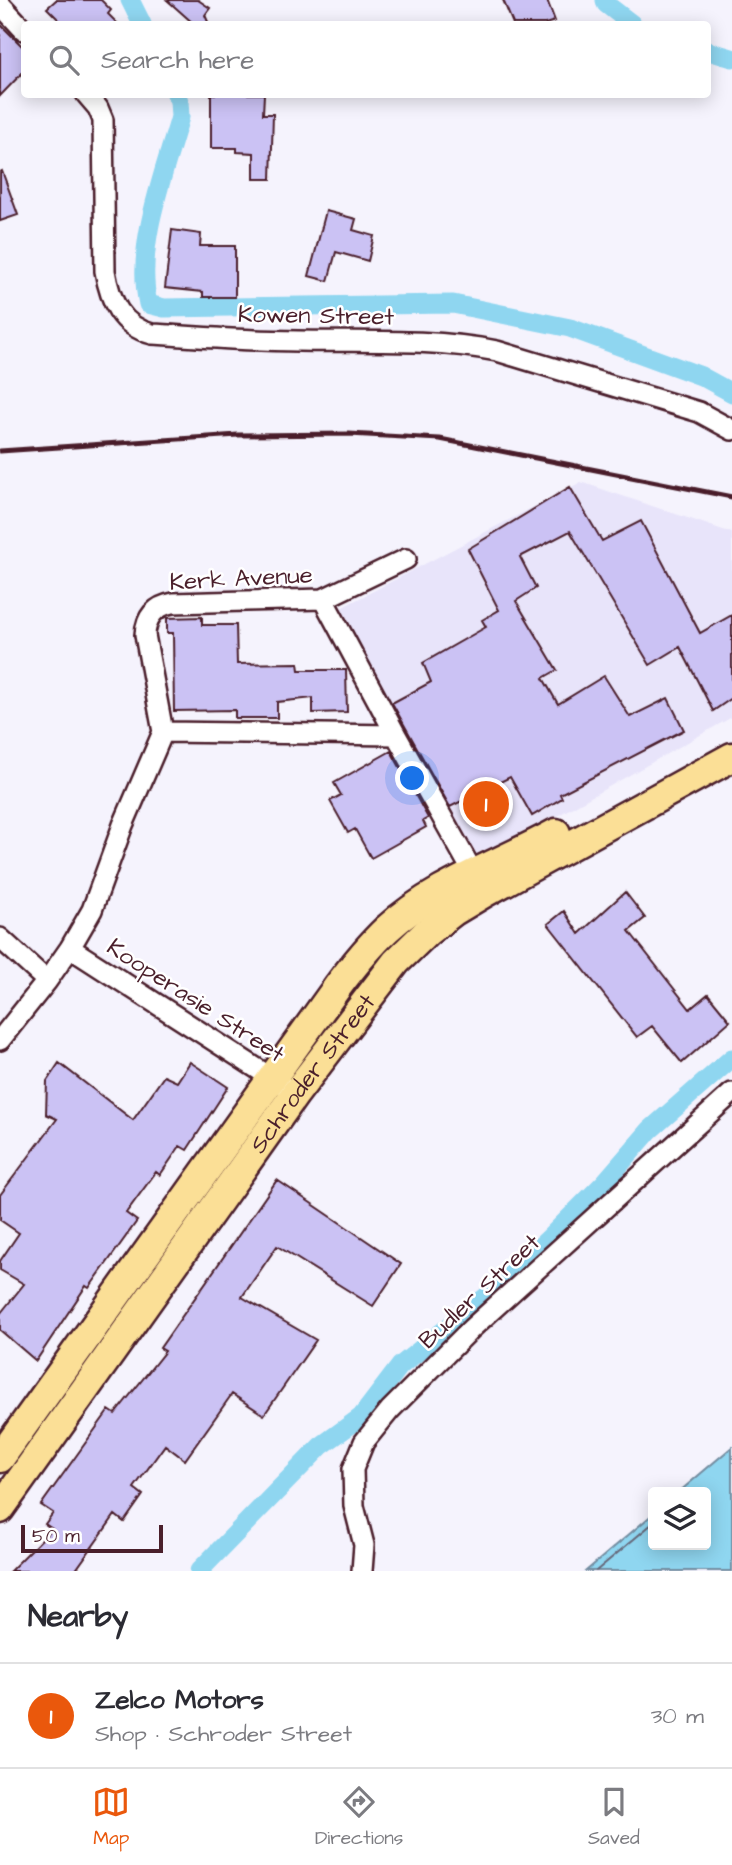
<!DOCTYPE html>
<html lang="en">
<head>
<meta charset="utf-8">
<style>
	body { margin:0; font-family:"Architects Daughter",sans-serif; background:#f7f7f7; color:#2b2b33 }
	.controls { position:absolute; right:21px; bottom:21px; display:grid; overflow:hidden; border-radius:7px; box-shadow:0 4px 18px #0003 }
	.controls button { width:63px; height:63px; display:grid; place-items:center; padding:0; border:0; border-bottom:2px solid #e1e1e2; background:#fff; color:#2b2b33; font:35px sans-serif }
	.scale { position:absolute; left:21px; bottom:18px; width:142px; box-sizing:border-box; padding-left:7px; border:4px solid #4a1f2b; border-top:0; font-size:19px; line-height:24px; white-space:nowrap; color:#4a1f2b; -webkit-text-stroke:5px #fff; paint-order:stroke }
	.you { position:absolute; left:413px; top:779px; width:24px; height:24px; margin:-18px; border:5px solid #fff; border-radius:50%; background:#1a73e8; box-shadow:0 0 0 10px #1a73e833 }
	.badge { display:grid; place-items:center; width:46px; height:46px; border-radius:50%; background:#ea580c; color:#fff; font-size:23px; font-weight:700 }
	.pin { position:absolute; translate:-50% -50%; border:4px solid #fff; box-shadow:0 2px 7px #0006 }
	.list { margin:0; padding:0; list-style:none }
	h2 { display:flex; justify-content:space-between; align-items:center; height:91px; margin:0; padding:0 28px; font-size:30px }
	h2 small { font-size:23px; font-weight:400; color:#7c7c81 }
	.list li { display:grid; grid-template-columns:46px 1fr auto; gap:21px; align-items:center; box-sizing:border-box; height:105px; padding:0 28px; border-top:2px solid #e1e1e2 }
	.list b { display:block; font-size:26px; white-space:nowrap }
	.list p { margin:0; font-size:23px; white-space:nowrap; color:#7c7c81 }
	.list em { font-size:23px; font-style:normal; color:#7c7c81 }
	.icon { flex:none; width:38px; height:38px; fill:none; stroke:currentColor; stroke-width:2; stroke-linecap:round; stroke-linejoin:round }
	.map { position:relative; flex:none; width:732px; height:1571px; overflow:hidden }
	.search { position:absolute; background:#fff; box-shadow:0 4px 18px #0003; left:21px; right:21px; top:21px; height:77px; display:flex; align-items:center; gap:18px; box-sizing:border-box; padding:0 24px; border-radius:7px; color:#7c7c81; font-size:26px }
	.sheet { height:196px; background:#fff }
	nav { display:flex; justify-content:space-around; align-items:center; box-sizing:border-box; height:98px; border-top:2px solid #e1e1e2; background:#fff; font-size:19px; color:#7c7c81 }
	nav a { display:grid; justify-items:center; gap:4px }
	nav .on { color:#ea580c }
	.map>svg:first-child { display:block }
</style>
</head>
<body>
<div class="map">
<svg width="732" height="1571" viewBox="0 0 732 1571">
	<rect width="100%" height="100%" fill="#f5f3fd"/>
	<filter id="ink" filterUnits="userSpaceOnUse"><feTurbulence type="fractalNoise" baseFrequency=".0143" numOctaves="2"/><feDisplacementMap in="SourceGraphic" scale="14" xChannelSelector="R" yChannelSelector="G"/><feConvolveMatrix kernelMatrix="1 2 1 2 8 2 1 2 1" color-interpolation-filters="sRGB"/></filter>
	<g filter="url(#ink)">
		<path fill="#e8e4fa" d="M581,482l151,51v184l-258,146 -133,-255z"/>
		<path fill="#8fd6f0" stroke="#738da1" stroke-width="2" d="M732,1447v124h-146l67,-57v31h53v-53h-27z"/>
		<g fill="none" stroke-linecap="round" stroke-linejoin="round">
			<path stroke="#66687a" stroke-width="2" d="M596,1571l57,-48"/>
			<path stroke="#8fd6f0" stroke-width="19" d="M130,0l12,24
				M605,0l1,4 26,20
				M708,51l24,7
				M176,94l3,7 1,16c-16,57 -45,129 -32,187l16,4 289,-4 117,24 131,48 31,17
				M199,1571l122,-125 40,-29 39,-51 87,-70 61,-57 56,-56 46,-53 82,-72"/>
		</g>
		<path fill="#cbc2f4" stroke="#4a1f2b" stroke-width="2" d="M56,0h45l10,10 -3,4 10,10h-55l-16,-16z
			M167,0h31l12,8 -5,7 4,9h-15z
			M503,0h44l8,21 -10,3h-32z
			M0,24l24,24v23l-24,25z
			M211,94h53l-1,20h10l-2,65h-17v-26l-17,-1v-4h-26z
			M2,171l16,44 -18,6v-49z
			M326,211l30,8 -3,11 21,6 -6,25 -32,-9 -8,29 -19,-5z
			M172,230l29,4 -1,12h35v51h-32v-5l-38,-4z
			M570,487l32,54 39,-20 59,112 32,-18v83l-19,13 -33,-64 -30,18 -80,-134 -50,26 16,31 -20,13 41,69 -14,8 15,26 46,-28 26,41 38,-19 16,32 -124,64 2,4 -30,18 -22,-39 -60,30 -58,-104 39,-21 -8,-19 63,-36 -4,-7 17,-10 -31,-61z
			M202,617v8h34l1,39 61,-1 1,7h47l1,42 -34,1v-15l-36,4v16h-42v-8l-61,1 -1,-78h-6v-15z
			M391,751l37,67 -5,3 3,6 -55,31 -16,-29 -7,4 -18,-32 11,-6 -7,-12z
			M625,892l20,26 -16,13 61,78 18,-15 22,27 -48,42 -30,-37 -15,11 -89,-113 16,-13 15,23z
			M190,1062l38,25 -41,63 -7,-4 -20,29 -4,-3 -30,41 11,8 -48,67 -3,-2 -50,75 -36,-31v-16l24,-30 -24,-14v-9l19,-28 -19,-13v-25l57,-76 -11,-5 1,-33 12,-18 74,57 31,-44 13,6z
			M277,1180l124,84 -28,42 -96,-60 -35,51 74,43 -52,75 -32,-21 -47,66 -20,-15 -31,43 9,7 -19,27 -9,-7 -40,56h-65l42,-42 -7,-5 8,-11 -12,-8 68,-95 6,4 50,-63 -5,-3z"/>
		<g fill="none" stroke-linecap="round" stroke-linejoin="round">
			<defs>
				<path id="minor" d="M0,4l24,26
					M86,94l12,14 5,12 2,151c5,30 16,55 47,63 49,3 97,7 146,7 67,1 133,-3 199,10l202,61 33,18
					M323,599l73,136 83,148
					M163,732l-18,-97c1,-18 10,-29 28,-32l150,-4 83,-40
					M0,938l47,43
					M70,948l211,136
					M0,1040l47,-59 23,-33 22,-38 31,-85 40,-93 233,3
					M362,1571l2,-26 -10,-39 -1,-37 11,-27 26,-32 82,-82 260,-235"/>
				<g id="highway">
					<path d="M0,1458l338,-472c15,-20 31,-40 49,-57 48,-44 113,-65 169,-96"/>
					<path id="s1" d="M0,1509l295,-415 101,-132 31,-30 27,-21 30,-18 248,-136"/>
				</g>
			</defs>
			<use href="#minor" stroke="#4a1f2b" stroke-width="24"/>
			<use href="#highway" stroke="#4a1f2b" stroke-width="33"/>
			<use href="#minor" stroke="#fff" stroke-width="19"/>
			<use href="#highway" stroke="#fbdf96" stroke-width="28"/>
			<path stroke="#4a1f2b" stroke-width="5" d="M0,451l238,-16 111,-1 91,5 292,58"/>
		</g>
	</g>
	<g text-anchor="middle" stroke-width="5" stroke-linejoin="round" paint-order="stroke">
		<g font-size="24" fill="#4a1f2b" stroke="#fff">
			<text transform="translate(316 315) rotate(1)" y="8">Kowen Street</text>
			<text transform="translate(241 578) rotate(-3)" y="8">Kerk Avenue</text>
			<text transform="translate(196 1000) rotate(33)" y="8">Kooperasie Street</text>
			<text dy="8" stroke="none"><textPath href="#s1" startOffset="536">Schroder Street</textPath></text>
			<text transform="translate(479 1291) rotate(-43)" y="8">Budler Street</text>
		</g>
	</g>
</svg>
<div class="controls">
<button><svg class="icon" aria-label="layers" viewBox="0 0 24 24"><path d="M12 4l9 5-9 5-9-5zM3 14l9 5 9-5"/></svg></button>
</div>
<div class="scale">50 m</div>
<div class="you"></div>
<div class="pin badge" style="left:486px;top:804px">1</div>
<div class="search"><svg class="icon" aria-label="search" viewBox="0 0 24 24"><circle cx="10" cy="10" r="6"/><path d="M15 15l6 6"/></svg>Search here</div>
</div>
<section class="sheet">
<h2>Nearby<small></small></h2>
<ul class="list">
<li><span class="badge">1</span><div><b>Zelco Motors</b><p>Shop · Schroder Street</p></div><em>30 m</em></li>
</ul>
</section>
<nav>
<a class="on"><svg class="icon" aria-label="map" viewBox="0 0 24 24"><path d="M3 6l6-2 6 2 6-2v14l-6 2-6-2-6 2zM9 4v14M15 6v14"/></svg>Map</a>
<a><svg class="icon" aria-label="directions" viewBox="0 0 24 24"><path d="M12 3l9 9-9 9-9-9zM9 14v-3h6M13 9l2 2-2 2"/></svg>Directions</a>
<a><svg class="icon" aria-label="saved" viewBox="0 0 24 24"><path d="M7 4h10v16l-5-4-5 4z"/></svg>Saved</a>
</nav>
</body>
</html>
